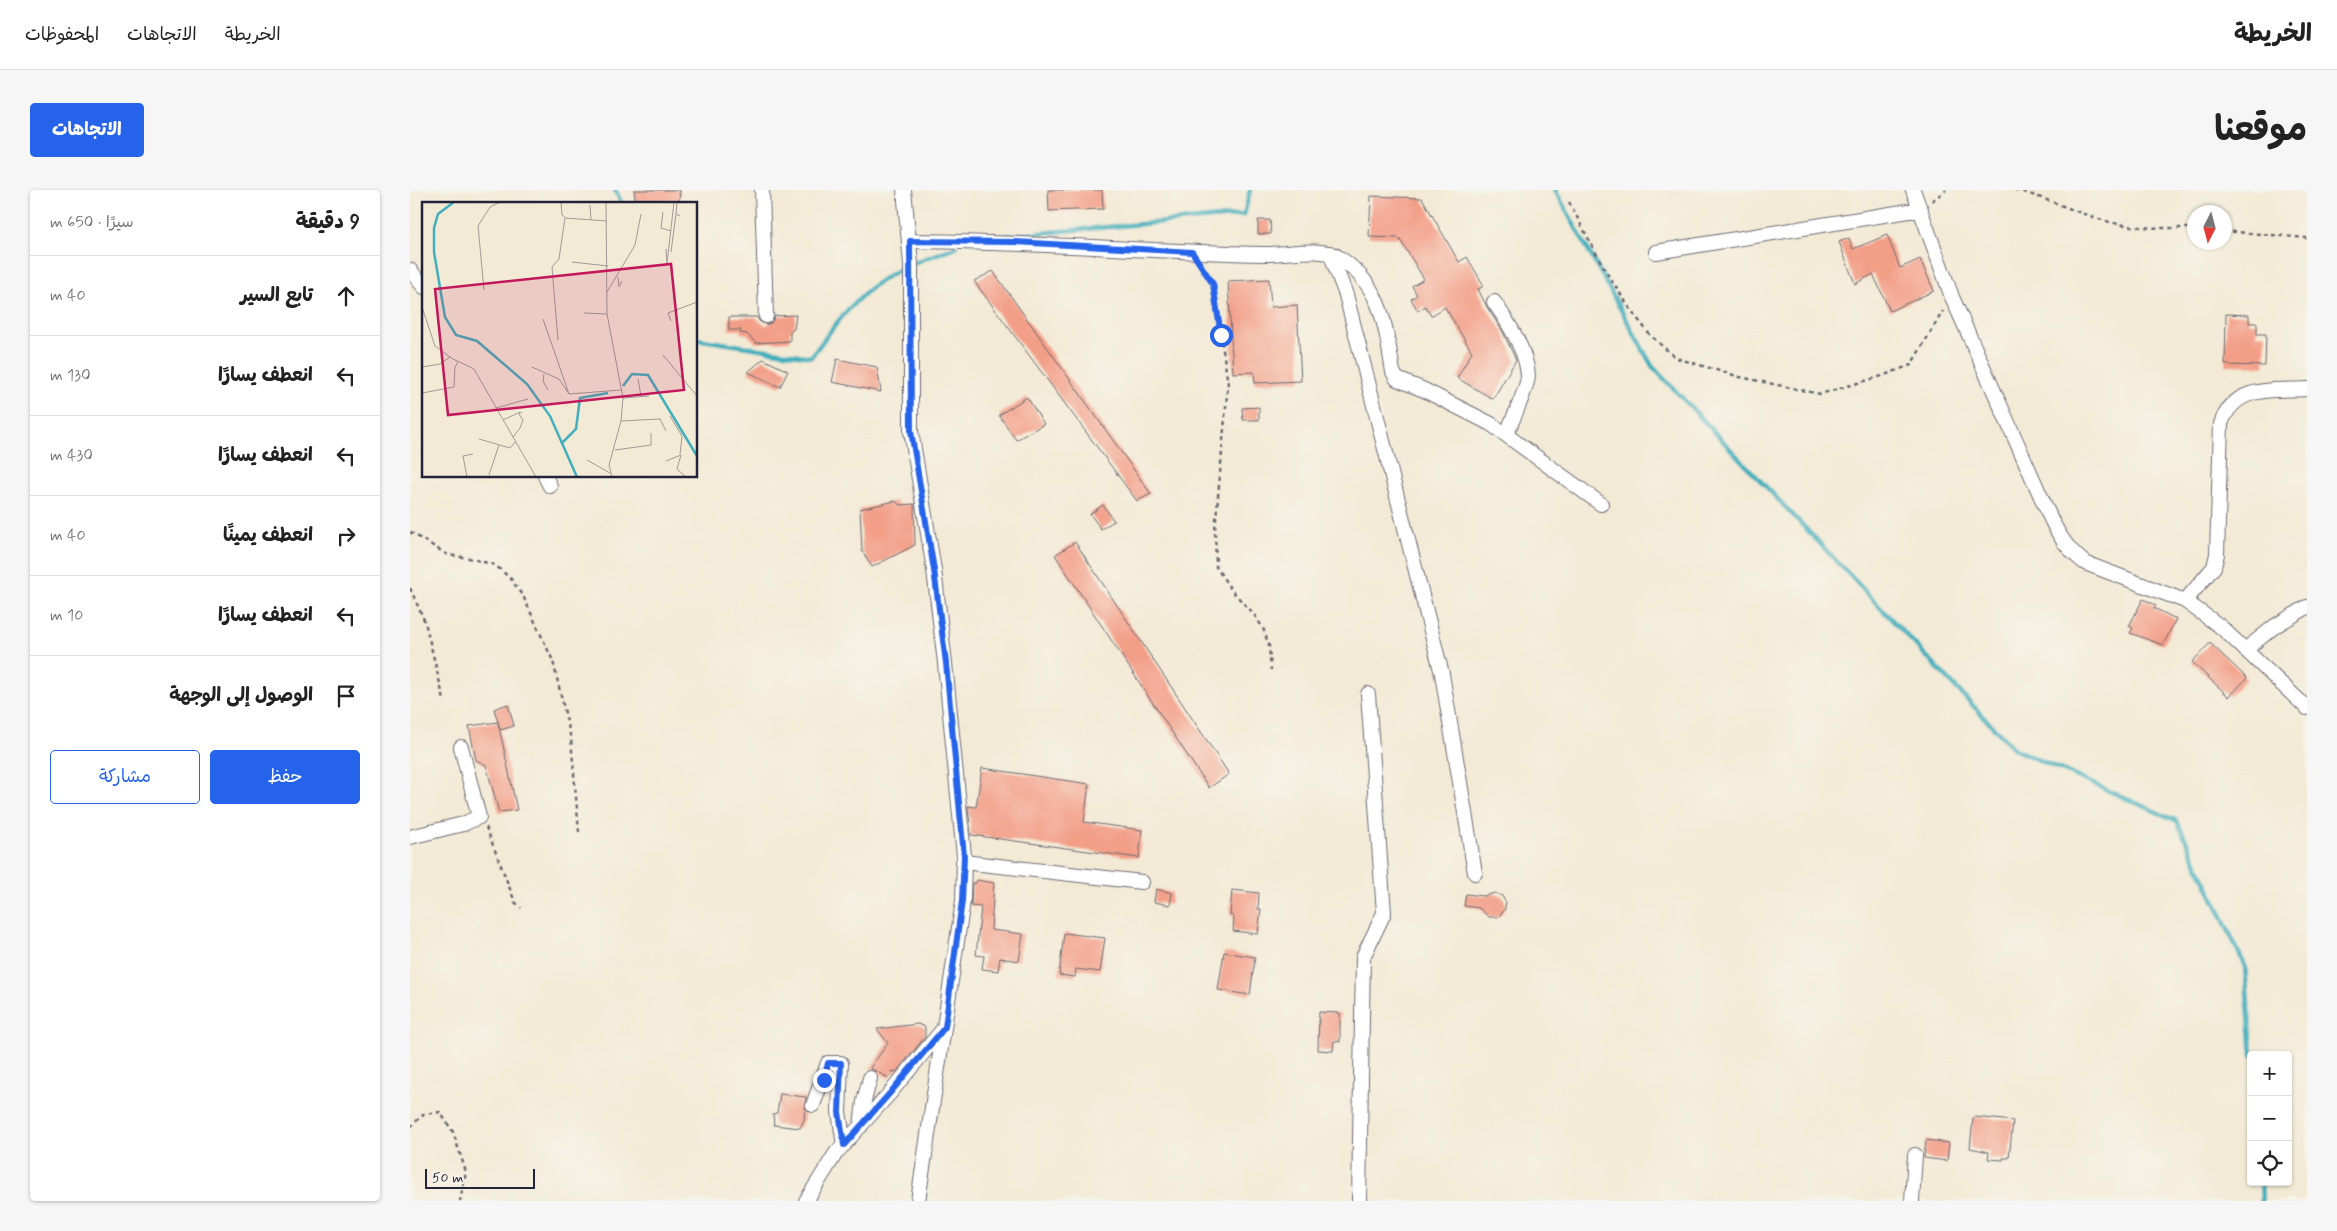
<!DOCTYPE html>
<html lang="ar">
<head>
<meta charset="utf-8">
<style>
	body { margin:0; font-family:Mynerve,"Playpen Sans Arabic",sans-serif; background:#f6f6f6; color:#222; direction:rtl }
	.controls { position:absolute; right:15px; bottom:15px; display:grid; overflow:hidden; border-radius:5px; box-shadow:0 1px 4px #0004 }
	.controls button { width:45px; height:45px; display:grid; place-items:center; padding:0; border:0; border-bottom:1px solid #e0e0e0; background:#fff; color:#222; font:25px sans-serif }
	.compass { position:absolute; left:1777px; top:15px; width:45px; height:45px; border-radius:50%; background:#fff; box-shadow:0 1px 4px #0004; rotate:186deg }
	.scale { position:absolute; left:15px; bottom:12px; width:110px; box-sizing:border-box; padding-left:5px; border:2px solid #22223b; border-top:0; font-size:14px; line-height:18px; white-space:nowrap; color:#22223b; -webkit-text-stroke:4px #f7f3e8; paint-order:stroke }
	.stop { position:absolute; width:15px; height:15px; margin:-11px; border:4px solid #2563eb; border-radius:50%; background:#fff }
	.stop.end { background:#2563eb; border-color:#fff; box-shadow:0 1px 5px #0008 }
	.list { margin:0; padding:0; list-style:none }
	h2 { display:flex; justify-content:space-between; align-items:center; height:65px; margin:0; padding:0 20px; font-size:21px }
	h2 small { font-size:16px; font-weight:400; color:#767676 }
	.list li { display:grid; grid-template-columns:32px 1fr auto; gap:15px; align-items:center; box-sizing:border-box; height:80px; padding:0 20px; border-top:1px solid #e0e0e0 }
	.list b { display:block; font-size:19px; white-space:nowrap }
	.list em { font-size:16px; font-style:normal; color:#767676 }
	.actions { display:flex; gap:10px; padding:15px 20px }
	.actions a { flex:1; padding:11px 0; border:1px solid #2563eb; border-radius:5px; text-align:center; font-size:18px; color:#2563eb }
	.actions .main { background:#2563eb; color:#fff }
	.icon { flex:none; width:28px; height:28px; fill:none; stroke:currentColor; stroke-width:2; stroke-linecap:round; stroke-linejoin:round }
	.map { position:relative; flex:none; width:1897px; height:1011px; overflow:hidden; direction:ltr; border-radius:5px }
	header { display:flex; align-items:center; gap:30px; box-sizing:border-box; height:70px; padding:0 25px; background:#fff; border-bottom:1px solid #e0e0e0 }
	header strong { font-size:24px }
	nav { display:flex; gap:28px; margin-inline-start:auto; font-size:18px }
	.intro { display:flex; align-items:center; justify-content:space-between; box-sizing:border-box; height:120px; padding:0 30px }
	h1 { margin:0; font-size:35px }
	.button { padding:12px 22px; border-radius:5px; background:#2563eb; color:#fff; font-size:18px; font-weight:700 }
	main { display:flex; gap:30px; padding:0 30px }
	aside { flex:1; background:#fff; border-radius:5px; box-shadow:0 1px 4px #0004 }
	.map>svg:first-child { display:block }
</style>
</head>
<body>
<header>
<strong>الخريطة</strong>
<nav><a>الخريطة</a><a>الاتجاهات</a><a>المحفوظات</a></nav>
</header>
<div class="intro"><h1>موقعنا</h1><a class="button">الاتجاهات</a></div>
<main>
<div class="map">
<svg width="1897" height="1011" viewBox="0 0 1897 1011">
	<rect width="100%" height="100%" fill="#f7f3e8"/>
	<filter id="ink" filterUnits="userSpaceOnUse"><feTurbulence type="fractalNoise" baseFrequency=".02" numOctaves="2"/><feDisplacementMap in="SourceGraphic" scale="10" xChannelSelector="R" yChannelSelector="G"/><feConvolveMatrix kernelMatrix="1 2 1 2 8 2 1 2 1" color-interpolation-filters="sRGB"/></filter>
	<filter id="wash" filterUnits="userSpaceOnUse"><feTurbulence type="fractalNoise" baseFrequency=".0096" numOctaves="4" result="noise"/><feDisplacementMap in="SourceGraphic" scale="20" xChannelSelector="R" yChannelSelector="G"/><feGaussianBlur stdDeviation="1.12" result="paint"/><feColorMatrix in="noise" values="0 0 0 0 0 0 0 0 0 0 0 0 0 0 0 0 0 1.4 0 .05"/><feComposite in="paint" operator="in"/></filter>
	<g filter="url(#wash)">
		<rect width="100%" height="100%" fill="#f3ead5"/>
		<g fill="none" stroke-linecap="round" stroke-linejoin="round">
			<path stroke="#41afbd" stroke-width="4.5" d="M205,0l7,14
				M1145,0l97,176 362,383 163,72 68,145 7,89
				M585,47l249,-22 6,-25
				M286,149l115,18c20,-27 44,-61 74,-79 21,-14 47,-22 71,-31
				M1851,992l1,19"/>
		</g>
		<g id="blocks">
			<path fill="#f39f88" d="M224,0h46l-1,14h-43z
				M638,0h54l1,19 -54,2z
				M961,6l51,2 37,64 8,-5 17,29 -6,3 9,18 16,25 13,28 -23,39 -36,-21 15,-26 -27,-45 -14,9 -6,-10 -7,5 -7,-12 6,-4 -5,-9 12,-7 -25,-41 -30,-1z
				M848,30h12l1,14h-13z
				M1477,45l13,33 20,-9 14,32 -44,20 -17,-37 -18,10 -16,-42 10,-4 4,11z
				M583,81l158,223 -14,7 -163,-220z
				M859,89l2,28 26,-2 4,76 -46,2 -1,-11 -21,1 -5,-92z
				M1816,124l23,1v8h8v11h9l-1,32 -40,-1z
				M386,125l-2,14 -4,2v10l-34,2 -9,-9 -7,-1 1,-3h-12v-13h28l2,4 7,4 5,-2 4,-7z
				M353,169l25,12 -8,16 -32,-15z
				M427,169l40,8 4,25 -49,-10z
				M617,207l17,27 -28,16 -17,-25z
				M849,217v13h-16l-1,-12z
				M485,311l5,4 14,-1 1,41 -43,22 -10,-16 -2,-42z
				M693,315l11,16 -13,8 -11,-15z
				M665,352l154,232 -20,14 -154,-233z
				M1733,409l13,6 -2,3 22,11 -13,26 -33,-12 3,-5 -4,-2z
				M1800,453l37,35 -18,19 -37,-35z
				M98,514l6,22 -14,4 -2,-8 19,88 -18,2 -13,-47 -10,-5 -7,-34 29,-4 -4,-13z
				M572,578l107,16 -5,38 58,8 -3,28 -168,-23 -3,-29 8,1z
				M567,690l17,3 -3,47 32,4 -4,27 -19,-3 -2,13 -16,-2 2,-13 -8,-1 5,-48 -10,-1 1,-23h4z
				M746,699l16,4 -2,12 -16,-3z
				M822,700l27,3 -1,16h3l-3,25 -25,-3 1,-14 -4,-2z
				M1085,703l7,3 4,7 -2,8 -6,6h-9l-10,-9 -15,-2 2,-12 18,2z
				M654,743l41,5 -5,34 -24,-3 -1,8 -16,-2z
				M814,762l31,5 -5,38 -32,-5z
				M909,822l21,1v29l-6,-1 -1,10 -15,-1z
				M508,834l7,3v10l-29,35 -3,-1 -4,7 -19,-10 18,-25 -11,-14z
				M370,904l26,3 -2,23 -4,8 -26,-3 -1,-11 4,-1z
				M1565,927l38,4 -4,37h-6v2l-15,-1 1,-7 -19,-4 3,-30z
				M1516,950l23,3 -2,18 -23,-3z"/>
		</g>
	</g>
	<g filter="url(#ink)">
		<use href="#blocks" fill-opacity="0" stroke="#6b6871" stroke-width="1"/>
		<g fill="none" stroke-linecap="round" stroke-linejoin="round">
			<defs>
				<path id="street" d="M352,0l4,126
					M494,0l7,74v167l23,139 11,93 19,193 -1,45 -45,300
					M1503,0l39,107 98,220c9,19 18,33 35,46l100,38 36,26 86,81
					M500,51c118,1 235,10 353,13 20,1 59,-8 75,3 44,28 47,67 55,115l4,7 27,11 67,34 110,80
					M1246,62l265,-43
					M920,63l16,42 96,379 33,199
					M0,80l14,17
					M1084,112c14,20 33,49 34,74 0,11 -17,47 -22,59
					M135,286l5,10
					M1775,411l29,-34 3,-13 4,-130c14,-40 51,-33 86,-35
					M1835,460l30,-24 32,-19
					M0,647l53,-13 16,-7 -18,-70
					M553,672l179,20
					M403,915l15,-42h13l-2,49 5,33
					M451,936l3,-25 6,-23
					M396,1011l30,-48 54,-60 54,-65
					M949,1011l4,-244 21,-44 -16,-219
					M1502,1011l3,-46"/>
			</defs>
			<use href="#street" stroke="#6b6871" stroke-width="16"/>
			<path stroke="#6b6871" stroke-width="2.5" stroke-dasharray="4 4" stroke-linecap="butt" d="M1605,0c33,8 63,24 95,32 28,7 56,6 84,6
				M1522,11l14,-11
				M1159,12l37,70 27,41 18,23 25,22 64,19 80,17 62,-18 29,-11 32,-54
				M1814,41l83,7
				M791,76l12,18 15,100 -13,146 1,37 16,24 21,22 10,15 6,18 2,24
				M0,342l38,23 21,3 26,7 16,14 13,19 29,63 18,78 8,93
				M0,398l15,34 19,78
				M76,637l29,75 6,6
				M0,937l14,-13 16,-2 13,20 13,40 -6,29"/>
			<use href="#street" stroke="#fff" stroke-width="14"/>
		</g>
	</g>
	<g fill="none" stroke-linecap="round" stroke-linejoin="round" filter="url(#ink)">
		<path stroke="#2563eb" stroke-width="6" d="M414,890l4,-17h13l-2,49 5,33 46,-52 55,-66 17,-126 2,-45 -18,-193 -12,-93 -23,-139 -1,-190 105,1 177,10 21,32 8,51"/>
	</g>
	<g transform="translate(12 12)">
		<rect width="275" height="275" fill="#f3ead5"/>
		<path fill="none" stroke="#41afbd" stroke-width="2.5" d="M32,0l-16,12 -4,14v24l11,65 11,18 21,6 50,43 23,32 27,61M201,184l9,-12 16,1 49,81M139,242l15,-15 4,-31 28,-5"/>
		<path fill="none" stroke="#9f9a97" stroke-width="1" d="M139,0l1,13 3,2M184,0l1,112 16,84 -2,23 -12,44 3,12M255,0l-1,12 4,2M168,3l1,15M241,10l-2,16 10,3M244,47l1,14 7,-61M249,50l5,-38M150,60l36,4M196,75l1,10 3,-6M62,88l-6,-64 12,-19 10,-5M185,90l28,-47 6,-31M0,105l13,39 18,13 21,10 62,108M162,111l23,1M121,117l26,75M249,119l-3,-8 29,-11M136,138l-6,-73 7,-8 6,-41 42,3M241,153l34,41M0,165l18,-3 10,-7M110,165l27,12 10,15 52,-4M122,172l-1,7 5,9M216,177l3,17M0,191l32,-6 1,-20 3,-5M201,196l26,-2M74,206l32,-9M248,214l12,20 -2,18M81,218l17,-8M199,219l39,-2 6,12M91,235l7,-9 3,-8 -4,-6 3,-2M57,237l31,9 6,-7M193,248l36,-5v-12M165,258l23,13M244,259l15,-6 -4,14 9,8M67,273l10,-30M45,275l-4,-21 10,-2"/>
		<path fill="#c2185b" fill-opacity="0.15" stroke="#c2185b" stroke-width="2.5" d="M249,62l13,126 -236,25 -13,-126z"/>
		<rect width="275" height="275" fill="none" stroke="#22223b" stroke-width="2.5"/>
	</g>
</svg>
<div class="controls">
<button>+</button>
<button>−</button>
<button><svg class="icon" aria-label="locate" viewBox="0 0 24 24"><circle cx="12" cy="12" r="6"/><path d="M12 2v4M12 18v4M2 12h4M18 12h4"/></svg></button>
</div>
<svg class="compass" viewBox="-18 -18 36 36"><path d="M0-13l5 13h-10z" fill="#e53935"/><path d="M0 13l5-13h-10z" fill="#767676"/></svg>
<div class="scale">50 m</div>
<div class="stop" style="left:811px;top:145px"></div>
<div class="stop end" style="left:414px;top:890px"></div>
</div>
<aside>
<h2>9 دقيقة<small>سيرًا · 650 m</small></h2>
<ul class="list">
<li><svg class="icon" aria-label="ahead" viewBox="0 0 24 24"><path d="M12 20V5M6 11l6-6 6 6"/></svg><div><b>تابع السير</b></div><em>40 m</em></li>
<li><svg class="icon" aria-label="left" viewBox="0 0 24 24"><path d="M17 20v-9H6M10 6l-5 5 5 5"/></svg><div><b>انعطف يسارًا</b></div><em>130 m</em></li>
<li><svg class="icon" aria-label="left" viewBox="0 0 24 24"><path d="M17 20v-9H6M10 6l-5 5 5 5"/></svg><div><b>انعطف يسارًا</b></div><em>430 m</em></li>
<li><svg class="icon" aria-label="right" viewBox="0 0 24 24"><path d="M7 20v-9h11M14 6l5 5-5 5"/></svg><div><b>انعطف يمينًا</b></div><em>40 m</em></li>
<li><svg class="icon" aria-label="left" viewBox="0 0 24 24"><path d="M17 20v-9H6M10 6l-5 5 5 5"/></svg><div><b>انعطف يسارًا</b></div><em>10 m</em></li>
<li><svg class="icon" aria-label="arrive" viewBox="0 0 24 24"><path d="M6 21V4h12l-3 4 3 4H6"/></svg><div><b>الوصول إلى الوجهة</b></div></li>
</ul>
<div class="actions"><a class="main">حفظ</a><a>مشاركة</a></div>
</aside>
</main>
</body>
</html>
